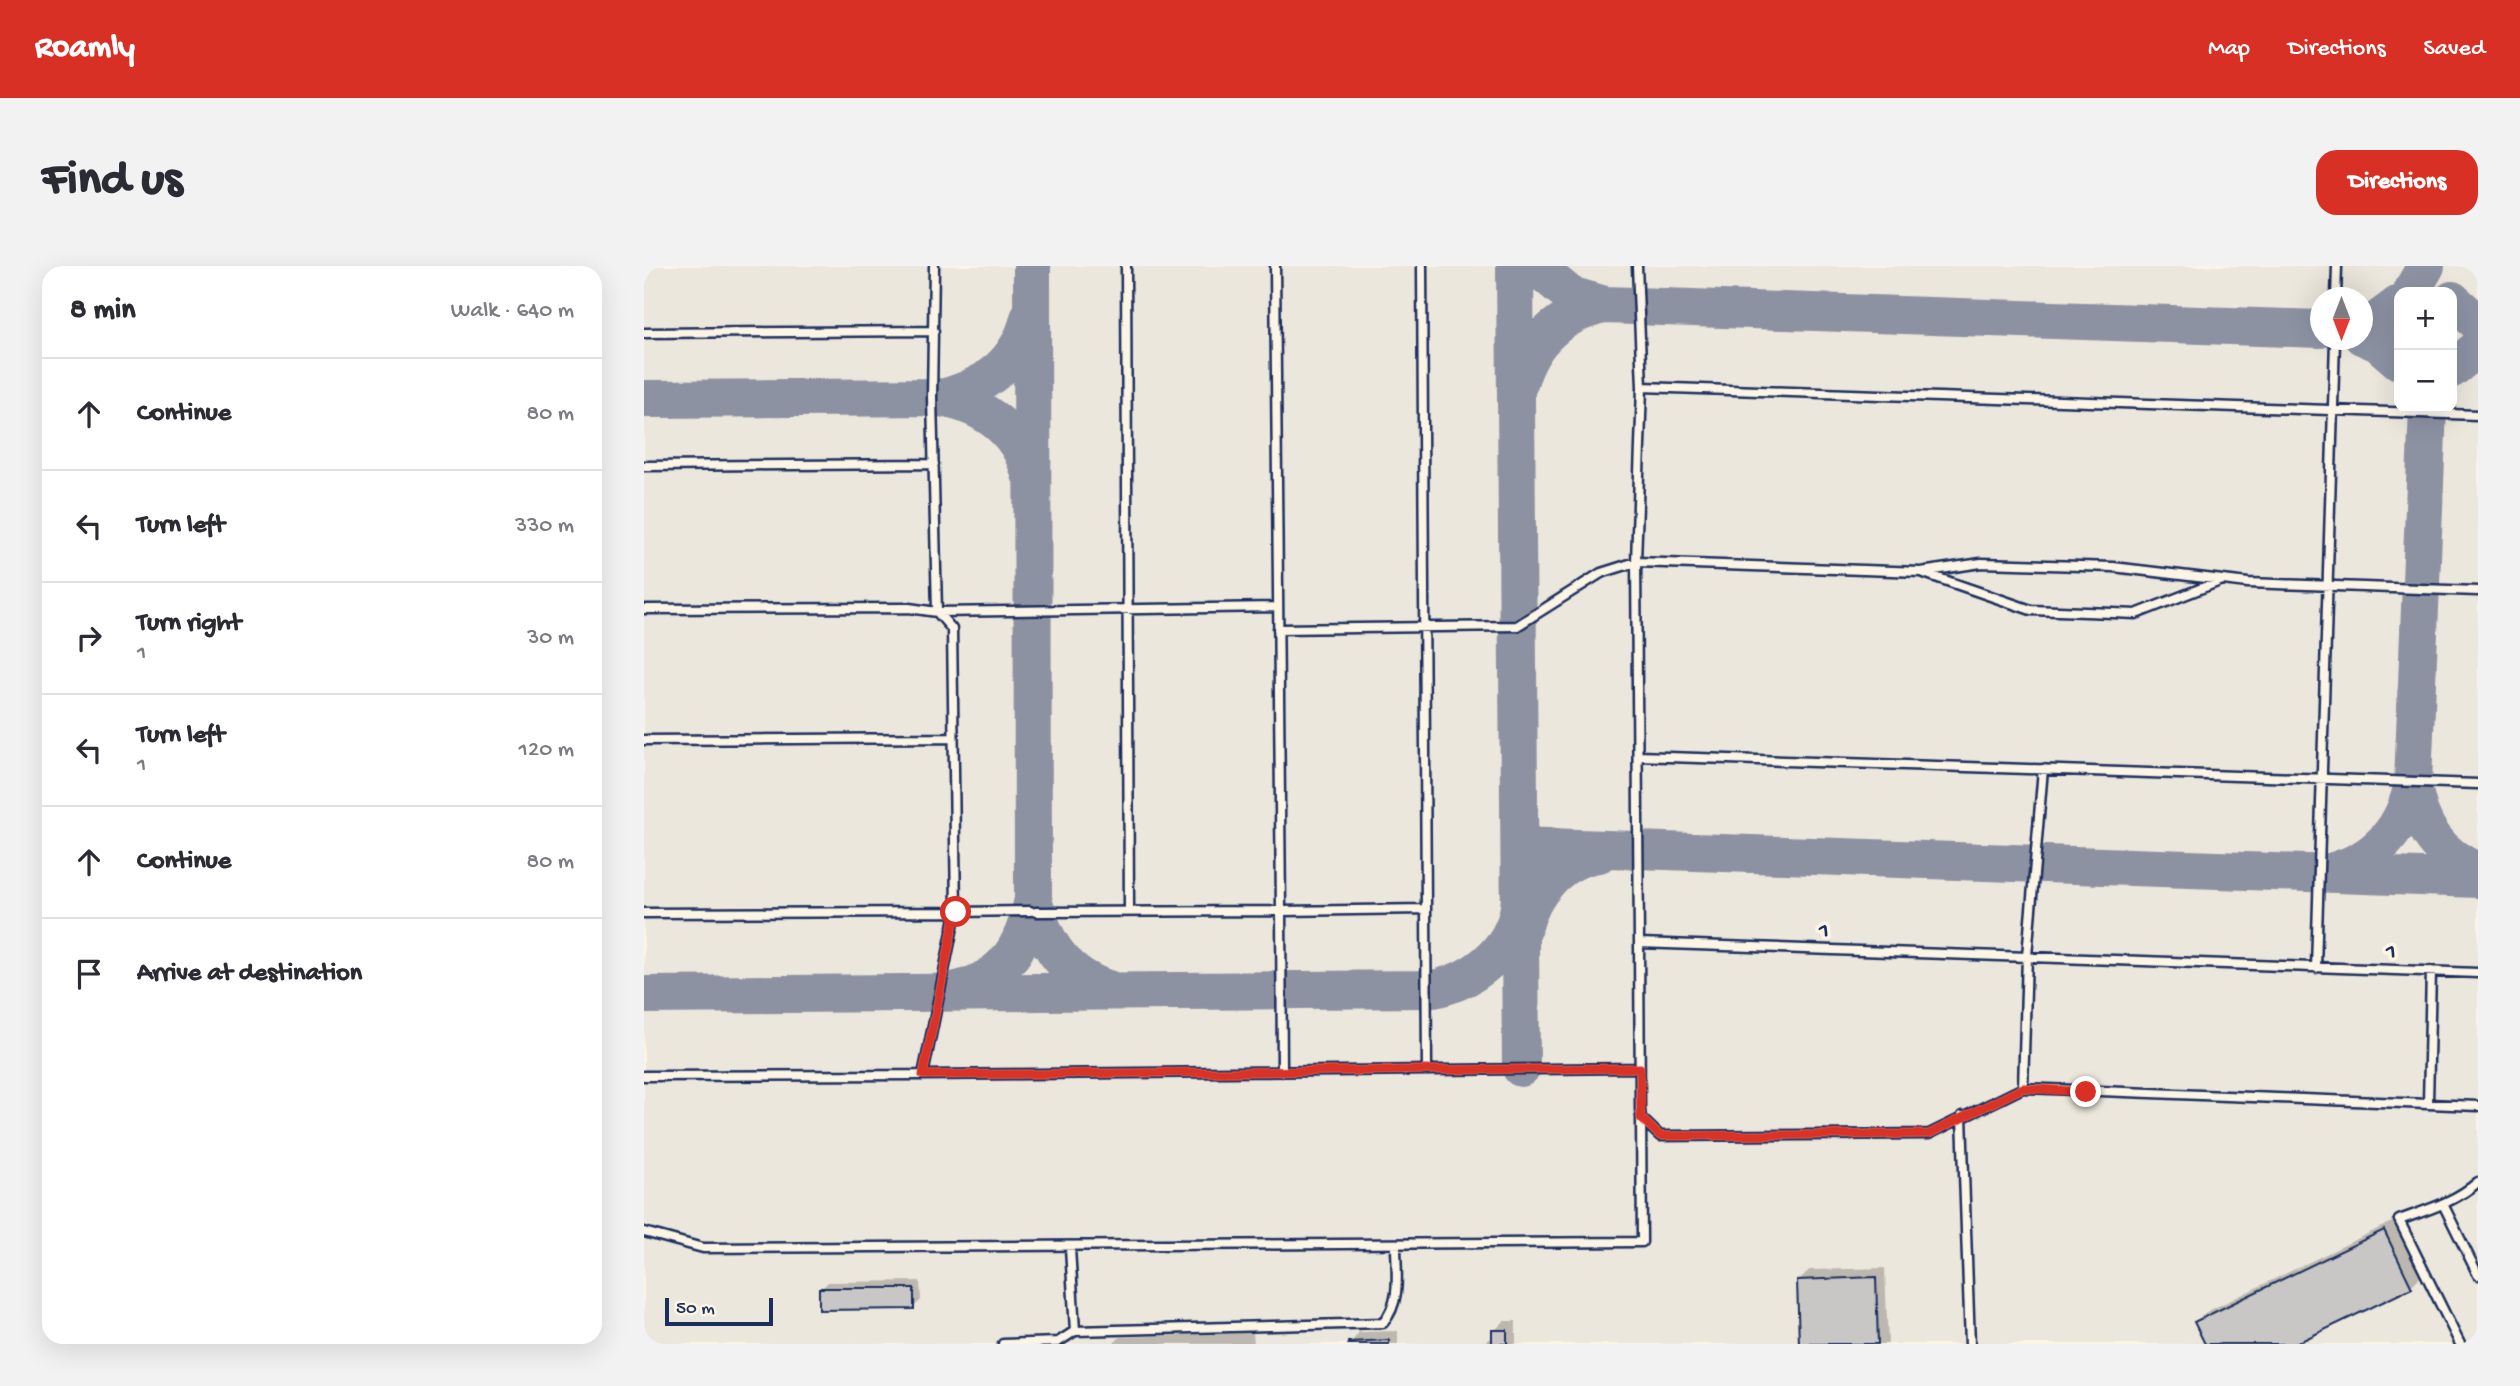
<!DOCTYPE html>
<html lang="en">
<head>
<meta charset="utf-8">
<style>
	body { margin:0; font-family:"Gochi Hand",sans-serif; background:#f2f2f3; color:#2b2b33 }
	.controls { position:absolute; right:21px; top:21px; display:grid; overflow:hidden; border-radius:14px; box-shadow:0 7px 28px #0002 }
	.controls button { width:63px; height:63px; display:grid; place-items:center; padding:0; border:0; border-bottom:2px solid #e1e1e2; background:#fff; color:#2b2b33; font:35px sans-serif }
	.compass { position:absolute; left:1666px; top:21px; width:63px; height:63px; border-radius:50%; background:#fff; box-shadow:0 7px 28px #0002; rotate:180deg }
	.scale { position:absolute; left:21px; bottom:18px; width:108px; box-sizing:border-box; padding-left:7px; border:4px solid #1b2f5e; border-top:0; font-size:19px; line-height:24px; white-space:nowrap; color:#1b2f5e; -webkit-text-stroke:5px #fcf5e5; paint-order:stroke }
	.stop { position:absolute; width:21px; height:21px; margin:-16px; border:5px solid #d93025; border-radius:50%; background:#fff }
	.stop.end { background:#d93025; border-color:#fff; box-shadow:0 2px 7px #0008 }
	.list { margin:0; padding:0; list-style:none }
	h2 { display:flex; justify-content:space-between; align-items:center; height:91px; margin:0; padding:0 28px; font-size:30px }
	h2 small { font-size:23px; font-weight:400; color:#7c7c81 }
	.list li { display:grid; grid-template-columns:46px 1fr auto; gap:21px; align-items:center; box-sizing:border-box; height:112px; padding:0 28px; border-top:2px solid #e1e1e2 }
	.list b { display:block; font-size:26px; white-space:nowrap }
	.list p { margin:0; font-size:23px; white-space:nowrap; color:#7c7c81 }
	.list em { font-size:23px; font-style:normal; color:#7c7c81 }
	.icon { flex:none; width:38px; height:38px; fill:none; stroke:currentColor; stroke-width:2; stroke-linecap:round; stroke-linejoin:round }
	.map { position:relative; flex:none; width:1834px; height:1078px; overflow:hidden; border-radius:21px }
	header { display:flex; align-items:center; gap:42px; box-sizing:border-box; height:98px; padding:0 35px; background:#d93025; color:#fff }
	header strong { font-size:33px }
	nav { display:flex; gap:38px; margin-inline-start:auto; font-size:24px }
	.intro { display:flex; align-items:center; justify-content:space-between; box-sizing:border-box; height:168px; padding:0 42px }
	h1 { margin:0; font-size:49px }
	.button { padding:18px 32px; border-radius:21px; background:#d93025; color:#fff; font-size:24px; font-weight:700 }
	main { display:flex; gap:42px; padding:0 42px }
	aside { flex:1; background:#fff; border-radius:21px; box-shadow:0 7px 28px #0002 }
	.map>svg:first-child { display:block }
</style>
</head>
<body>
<header>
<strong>Roamly</strong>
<nav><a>Map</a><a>Directions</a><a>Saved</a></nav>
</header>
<div class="intro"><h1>Find us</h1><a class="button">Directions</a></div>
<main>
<aside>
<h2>8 min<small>Walk · 640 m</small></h2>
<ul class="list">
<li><svg class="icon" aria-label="ahead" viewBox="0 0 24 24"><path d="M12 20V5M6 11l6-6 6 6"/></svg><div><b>Continue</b></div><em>80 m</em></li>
<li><svg class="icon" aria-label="left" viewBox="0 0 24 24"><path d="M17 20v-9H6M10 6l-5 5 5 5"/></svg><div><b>Turn left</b></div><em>330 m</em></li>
<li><svg class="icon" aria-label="right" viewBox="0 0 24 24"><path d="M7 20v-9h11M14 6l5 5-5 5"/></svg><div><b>Turn right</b><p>1</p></div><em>30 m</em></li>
<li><svg class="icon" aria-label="left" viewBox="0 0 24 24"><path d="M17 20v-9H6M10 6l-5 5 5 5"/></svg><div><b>Turn left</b><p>1</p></div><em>120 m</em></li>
<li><svg class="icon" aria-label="ahead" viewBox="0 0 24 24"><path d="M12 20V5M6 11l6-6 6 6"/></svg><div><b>Continue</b></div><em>80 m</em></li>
<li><svg class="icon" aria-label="arrive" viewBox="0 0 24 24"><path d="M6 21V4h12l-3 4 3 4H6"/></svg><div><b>Arrive at destination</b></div></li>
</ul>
</aside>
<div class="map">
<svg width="1834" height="1078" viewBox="0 0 1834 1078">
	<rect width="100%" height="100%" fill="#fcf5e5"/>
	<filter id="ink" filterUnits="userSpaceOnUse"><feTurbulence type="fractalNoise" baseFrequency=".0143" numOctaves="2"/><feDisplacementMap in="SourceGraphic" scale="14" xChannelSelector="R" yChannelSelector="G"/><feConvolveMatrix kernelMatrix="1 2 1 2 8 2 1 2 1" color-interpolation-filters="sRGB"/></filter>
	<g filter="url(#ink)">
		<path fill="#ece7dc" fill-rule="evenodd" d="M0,0h1834v1078h-1834zM1755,26h53v116h-53zM1676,32h42v42h-42z"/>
		<path fill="#0003" d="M1750,955l27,55 -10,10 -120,58h-84l-11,-22 10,-10z
			M1241,1002l3,76h-87l-2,-64 10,-10z
			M276,1015l1,19 -8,8 -92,-19 7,-7z
			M860,1055h12v23h-45h11l12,-8v-5z
			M754,1065v13h-48l9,-12z
			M609,1067l1,11h-141l7,-7z"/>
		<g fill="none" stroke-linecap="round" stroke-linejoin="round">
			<path stroke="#8c92a2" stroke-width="38" d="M871,0l6,802
				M891,0l35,29 35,10 715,24
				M1767,26l15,-26
				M1808,34l26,23
				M1718,59l14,-4 23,-17
				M1718,70l16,7 21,18
				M1808,103l26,-21
				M875,117c13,-44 42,-69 86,-78
				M289,131c46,5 85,30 97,77
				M0,133l301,-2c41,-11 74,-36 84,-79
				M1784,142l-15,375c5,41 26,73 65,88
				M876,580l958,33
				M1689,605c45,-12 71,-43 80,-88
				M389,633c11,44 32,78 78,91
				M879,663c9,-37 37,-70 76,-75
				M313,724c49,-12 67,-45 76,-91l-1,-633
				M0,729l790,-6c45,-10 84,-44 86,-92"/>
		</g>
		<path fill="#c8c7c6" stroke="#1b2f5e" stroke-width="2" d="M1740,964l28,58 -117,56h-90l-11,-22z
			M1232,1011l2,67h-79l-2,-64z
			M175,1022h95v21l-95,1z
			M848,1064h15v14h-15z
			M745,1074v4h-41v-2z"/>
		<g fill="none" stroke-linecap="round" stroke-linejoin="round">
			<defs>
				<path id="service" d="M482,0l3,644
					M993,0l5,121
					M1692,32l1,-32
					M0,67l290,-2
					M0,200l290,-2
					M1280,307l107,37 82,3 23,1 84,-33
					M0,343l265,-1 28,4 -5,-215 2,-131
					M293,346l340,-5
					M634,363l239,-3 84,-53 35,-11 285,10 60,-9 132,4 135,16 230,8
					M0,474l309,-2
					M994,490l840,28
					M1399,503l-16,187 -4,132 455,18
					M782,643l1,160
					M386,645l-74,1 -33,163 717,-7
					M392,646l245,-1 -6,-645
					M0,647l312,-1 -4,-283 -15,-17
					M995,677l-3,-381 6,-175 836,28
					M1672,702l19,-628
					M638,806l-1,-161 145,-2 -4,-643
					M0,810l279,-1
					M1379,822l-94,46 -269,2 -19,-18 -1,-9 -1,-166 839,30
					M1784,837l3,-132
					M1318,850l8,228
					M1799,938l35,71
					M0,966l59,16 939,-6 -1,-124
					M426,982l5,83 308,-8c19,-22 13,-50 13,-78
					M359,1078l55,-2 17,-11
					M1816,1078l-61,-124c28,-10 56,-18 79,-38"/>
			</defs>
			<use href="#service" stroke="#1b2f5e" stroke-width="13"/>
			<use href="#service" stroke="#fcf5e5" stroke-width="8"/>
		</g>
	</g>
	<g fill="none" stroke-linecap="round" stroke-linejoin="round" filter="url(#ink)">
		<path stroke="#d93025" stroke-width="9" d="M312,646l-33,163 717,-7 1,50 19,18 269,-2 94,-46 63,4"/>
	</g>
	<g text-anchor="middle" stroke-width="7" stroke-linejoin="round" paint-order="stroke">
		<g font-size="26" fill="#1b2f5e" stroke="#fcf5e5">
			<text transform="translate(1180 662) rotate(2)" y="9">1</text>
			<text transform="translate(1747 683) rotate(2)" y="9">1</text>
		</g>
	</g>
</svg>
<div class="controls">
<button>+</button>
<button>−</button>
</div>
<svg class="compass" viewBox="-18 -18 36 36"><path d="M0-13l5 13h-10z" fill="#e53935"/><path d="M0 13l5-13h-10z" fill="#7c7c81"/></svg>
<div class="scale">50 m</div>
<div class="stop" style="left:312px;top:646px"></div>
<div class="stop end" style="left:1442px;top:826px"></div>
</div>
</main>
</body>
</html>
